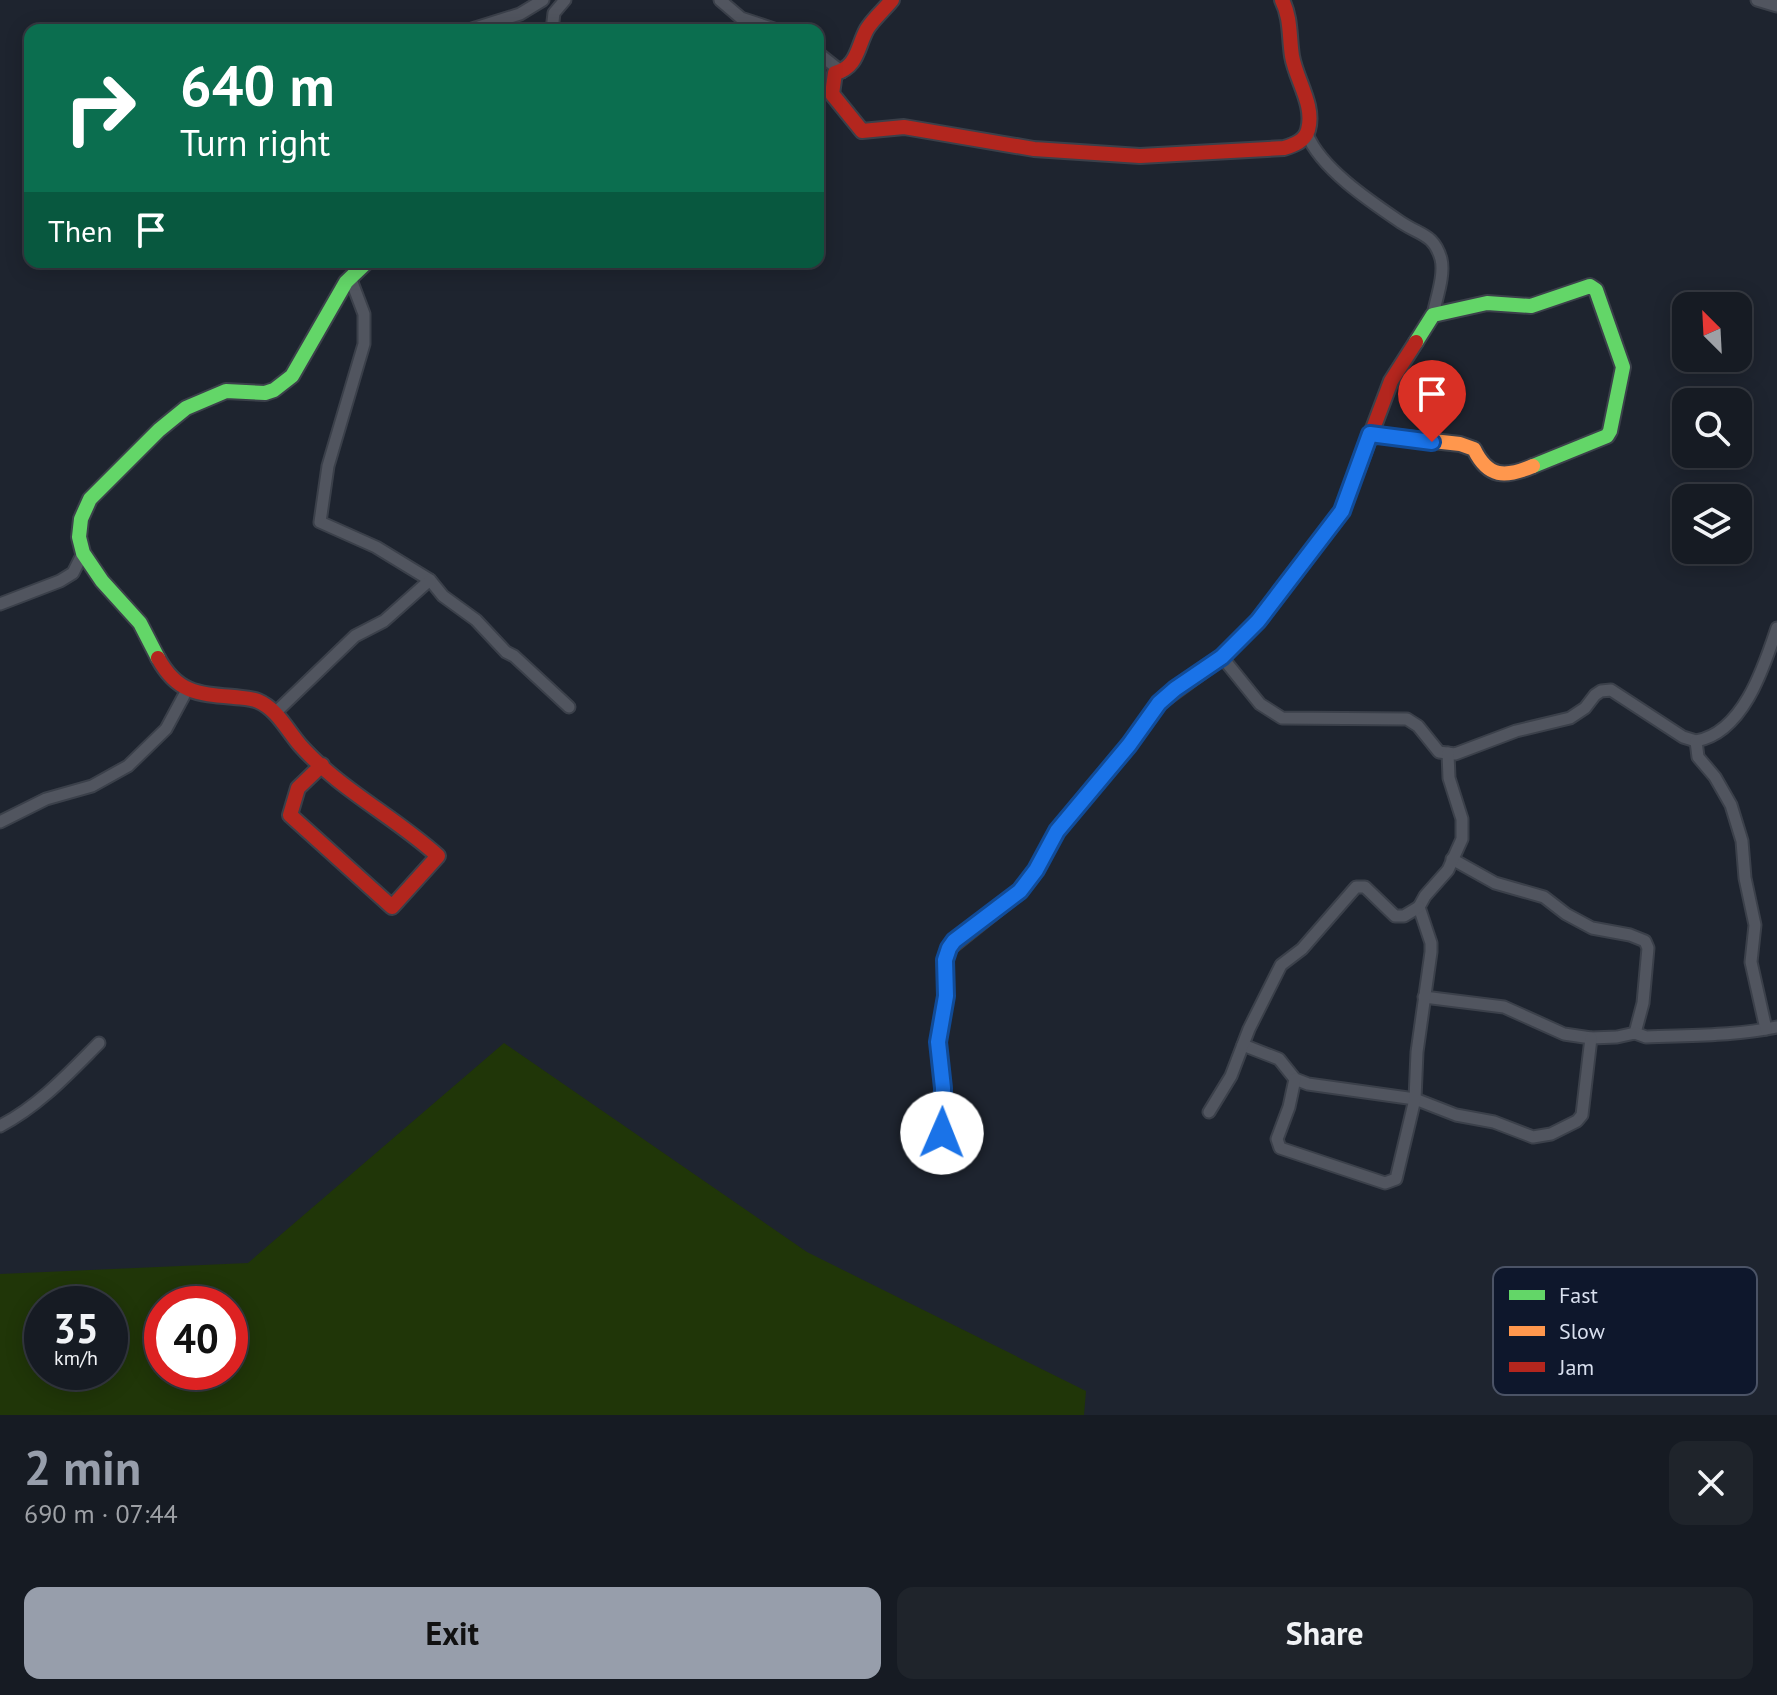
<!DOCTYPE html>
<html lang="en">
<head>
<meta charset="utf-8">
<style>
	:root { --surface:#161b23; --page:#1f242b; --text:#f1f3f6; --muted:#9ea1a6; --line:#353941; --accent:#979eab }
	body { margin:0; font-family:"PT Sans",sans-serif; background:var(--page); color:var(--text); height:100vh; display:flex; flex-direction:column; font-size:30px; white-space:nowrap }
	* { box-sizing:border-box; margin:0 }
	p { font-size:26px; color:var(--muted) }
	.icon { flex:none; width:44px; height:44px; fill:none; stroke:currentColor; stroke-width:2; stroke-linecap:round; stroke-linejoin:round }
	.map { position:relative; height:1415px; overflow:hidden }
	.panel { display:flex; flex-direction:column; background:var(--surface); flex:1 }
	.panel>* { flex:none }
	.hud { position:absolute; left:24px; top:24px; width:800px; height:244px; border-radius:16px; box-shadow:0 4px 20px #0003,0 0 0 2px var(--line); background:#0b6e4f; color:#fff; overflow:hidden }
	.needle { width:52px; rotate:336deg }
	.controls { position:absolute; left:1672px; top:292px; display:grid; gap:16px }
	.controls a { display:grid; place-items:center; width:80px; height:80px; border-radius:16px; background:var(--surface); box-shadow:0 4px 20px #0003,0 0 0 2px var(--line); font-size:40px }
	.speed { position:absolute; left:24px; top:1286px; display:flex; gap:16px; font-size:40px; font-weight:700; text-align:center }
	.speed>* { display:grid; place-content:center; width:104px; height:104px; border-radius:50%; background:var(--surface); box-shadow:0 4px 20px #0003,0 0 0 2px var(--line); line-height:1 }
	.speed small { font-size:20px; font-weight:400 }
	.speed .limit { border:12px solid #d22; background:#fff; color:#111 }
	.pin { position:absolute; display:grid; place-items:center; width:68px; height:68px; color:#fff; margin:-82px -34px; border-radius:50% 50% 50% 0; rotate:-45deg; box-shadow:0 0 8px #0007 }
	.pin .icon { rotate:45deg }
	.me { position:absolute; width:88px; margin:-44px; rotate:1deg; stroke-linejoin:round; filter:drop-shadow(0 0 6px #0008) }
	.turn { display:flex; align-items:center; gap:28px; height:168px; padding:0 24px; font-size:36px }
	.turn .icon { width:104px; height:104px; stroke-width:2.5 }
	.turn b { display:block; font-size:56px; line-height:68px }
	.then { display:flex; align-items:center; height:76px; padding:0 24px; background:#0003; gap:16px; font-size:30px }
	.round { display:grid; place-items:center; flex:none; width:84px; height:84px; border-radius:16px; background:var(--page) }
	.overview { display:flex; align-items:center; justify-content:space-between; height:136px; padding:0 24px }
	h1 { font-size:48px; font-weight:600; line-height:60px; color:var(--accent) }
	.cta { display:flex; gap:16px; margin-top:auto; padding:16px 24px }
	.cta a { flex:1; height:92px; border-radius:16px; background:var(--accent); color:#111; font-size:32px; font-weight:600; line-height:92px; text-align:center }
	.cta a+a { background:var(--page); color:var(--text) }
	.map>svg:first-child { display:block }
	.green { fill:#203608; fill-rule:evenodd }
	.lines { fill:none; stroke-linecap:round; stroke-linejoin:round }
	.street-casing { stroke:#3b404a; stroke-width:15 }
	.fast-casing { stroke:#3b404a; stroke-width:18 }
	.slow-casing { stroke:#3b404a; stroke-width:18 }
	.jam-casing { stroke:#3b404a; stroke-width:18 }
	.street { stroke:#51555f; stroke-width:11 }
	.fast { stroke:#63d668; stroke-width:14 }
	.slow { stroke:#ff974d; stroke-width:14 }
	.jam { stroke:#b3261e; stroke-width:14 }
	.route-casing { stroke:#114b97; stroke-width:20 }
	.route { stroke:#1a73e8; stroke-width:14 }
	.key { fill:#0e172c; stroke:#4b5366; stroke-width:2 }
	.key-label { font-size:22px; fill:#d8dfee }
</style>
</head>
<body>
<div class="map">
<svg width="1777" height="1415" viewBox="0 0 1777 1415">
	<rect width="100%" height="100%" fill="#1e242f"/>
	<path class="green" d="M504 1043 807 1252 1086 1391 1084 1415H0V1274L248 1263ZM42 1304H110V1372H42ZM162 1304H230V1372H162Z"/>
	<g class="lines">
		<g class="street-casing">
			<g id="street">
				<path d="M720 0 741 18 777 30"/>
				<path d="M1757 0 1777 6"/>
				<path d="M469 30 520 14 543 0"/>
				<path d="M552 30 554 13 565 0"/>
				<path d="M818 53 842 72"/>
				<path d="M1307 134C1321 169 1371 202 1402 223 1420 235 1434 234 1441 259 1445 275 1436 299 1433 315"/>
				<path d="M350 277 364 314V344L328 466 320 522 376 547 430 580 443 596 476 620 506 652 514 656 569 707"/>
				<path d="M0 604 60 581 73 573 82 555"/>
				<path d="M1222 657 1260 704 1282 718 1407 719 1418 726 1439 752 1455 754 1516 731 1570 718 1585 708 1595 695 1601 691 1611 690 1683 737 1696 741"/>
				<path d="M275 713 355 636 384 621 430 580"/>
				<path d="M0 822 46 799 92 786 128 766 166 729 187 690"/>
				<path d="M1452 859 1495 883 1544 897 1566 914 1592 928 1630 935 1645 941 1648 948 1643 1003 1635 1033"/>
				<path d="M1424 997 1504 1007 1564 1034 1591 1038 1617 1037 1635 1033 1646 1037C1690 1035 1734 1036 1777 1027"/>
				<path d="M1766 1029 1751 962 1755 925 1745 878 1742 841 1731 805 1715 777 1698 757 1696 741C1743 733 1764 667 1777 628"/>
				<path d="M1243 1045 1279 1059 1295 1079 1308 1084 1415 1099 1456 1115 1494 1122 1533 1137 1551 1134 1577 1121 1582 1115 1591 1038"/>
				<path d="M1295 1079 1289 1107 1277 1139 1280 1148 1385 1183 1396 1179 1415 1099 1417 1052 1431 952V943L1419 907 1425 896 1448 870 1462 839V819L1449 778 1448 753"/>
				<path d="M1209 1112 1231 1076 1249 1029 1281 965 1302 949 1356 887H1365L1395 916H1404L1419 907"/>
				<path d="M0 1126C39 1106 69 1073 99 1043"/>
			</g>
		</g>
		<g class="fast-casing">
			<g id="fast">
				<path d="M1416 342 1433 315 1487 303 1531 306 1590 286 1596 290 1623 367 1610 431 1607 436 1533 466"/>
				<path d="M158 658 140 623 102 581 83 553 79 537 81 519 90 499 159 430 186 408 226 391 265 393 274 390 292 376 346 282 367 262"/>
			</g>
		</g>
		<g class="slow-casing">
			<g id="slow">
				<path d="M1370 434 1460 444 1474 449C1488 478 1505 478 1533 466"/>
				<path d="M942 1133 943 1088 938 1042 946 996 945 960 949 948 1020 891 1036 870 1057 831 1128 746"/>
			</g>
		</g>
		<g class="jam-casing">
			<g id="jam">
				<path d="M892 0C884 10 874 18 867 29 857 47 858 67 835 73L832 94 862 131 904 127 1034 149 1140 156 1284 148C1294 145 1305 141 1308 130 1315 105 1296 80 1292 56 1289 36 1291 18 1282 0"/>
				<path d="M158 658C177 693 198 694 234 697 242 698 251 698 258 701 277 709 287 730 300 745 339 789 395 817 438 856L392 907 290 815 298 788 322 765"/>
				<path d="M1128 746 1159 703 1222 657 1258 621 1342 511 1391 381 1416 342"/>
			</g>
		</g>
		<use href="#street" class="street"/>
		<use href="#fast" class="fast"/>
		<use href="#slow" class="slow"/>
		<use href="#jam" class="jam"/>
	</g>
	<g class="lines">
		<g class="route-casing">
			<path id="route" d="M942 1133 943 1088 938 1042 946 996 945 960 949 948 954 941 1020 891 1036 870 1057 831 1129 745 1159 703 1175 689 1222 657 1258 621 1342 511 1370 434 1432 442"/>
		</g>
		<use href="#route" class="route"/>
	</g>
	<rect x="1493" y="1267" width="264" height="128" rx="12" class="key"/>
	<rect x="1509" y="1290" width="36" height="10" fill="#63d668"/>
	<rect x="1509" y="1326" width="36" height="10" fill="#ff974d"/>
	<rect x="1509" y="1362" width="36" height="10" fill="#b3261e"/>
	<g class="key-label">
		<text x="1559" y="1303">Fast</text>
		<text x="1559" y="1339">Slow</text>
		<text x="1559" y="1375">Jam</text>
	</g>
</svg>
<div class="controls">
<a><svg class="needle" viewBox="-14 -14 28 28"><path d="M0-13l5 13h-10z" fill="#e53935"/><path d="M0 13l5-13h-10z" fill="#9ea1a6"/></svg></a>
<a><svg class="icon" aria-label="search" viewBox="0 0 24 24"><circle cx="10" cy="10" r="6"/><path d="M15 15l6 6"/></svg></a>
<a><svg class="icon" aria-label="layers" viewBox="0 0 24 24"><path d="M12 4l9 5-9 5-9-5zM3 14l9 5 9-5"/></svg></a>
</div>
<div class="speed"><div>35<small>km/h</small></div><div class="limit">40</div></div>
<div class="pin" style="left:1432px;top:442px;background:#d93025"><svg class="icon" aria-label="arrive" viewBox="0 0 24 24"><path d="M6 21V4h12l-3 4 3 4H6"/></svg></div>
<svg class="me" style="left:942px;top:1133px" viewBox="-20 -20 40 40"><circle r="19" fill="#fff"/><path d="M0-13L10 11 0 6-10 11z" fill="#1a73e8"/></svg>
<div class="hud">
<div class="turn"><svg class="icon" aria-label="right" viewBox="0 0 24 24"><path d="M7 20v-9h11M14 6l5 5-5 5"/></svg><div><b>640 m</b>Turn right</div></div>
<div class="then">Then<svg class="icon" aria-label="arrive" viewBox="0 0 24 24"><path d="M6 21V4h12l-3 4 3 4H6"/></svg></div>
</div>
</div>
<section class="panel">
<div class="overview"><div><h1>2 min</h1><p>690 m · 07:44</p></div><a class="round"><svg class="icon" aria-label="close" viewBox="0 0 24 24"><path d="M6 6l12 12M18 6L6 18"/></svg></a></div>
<div class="cta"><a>Exit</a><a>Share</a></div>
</section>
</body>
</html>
